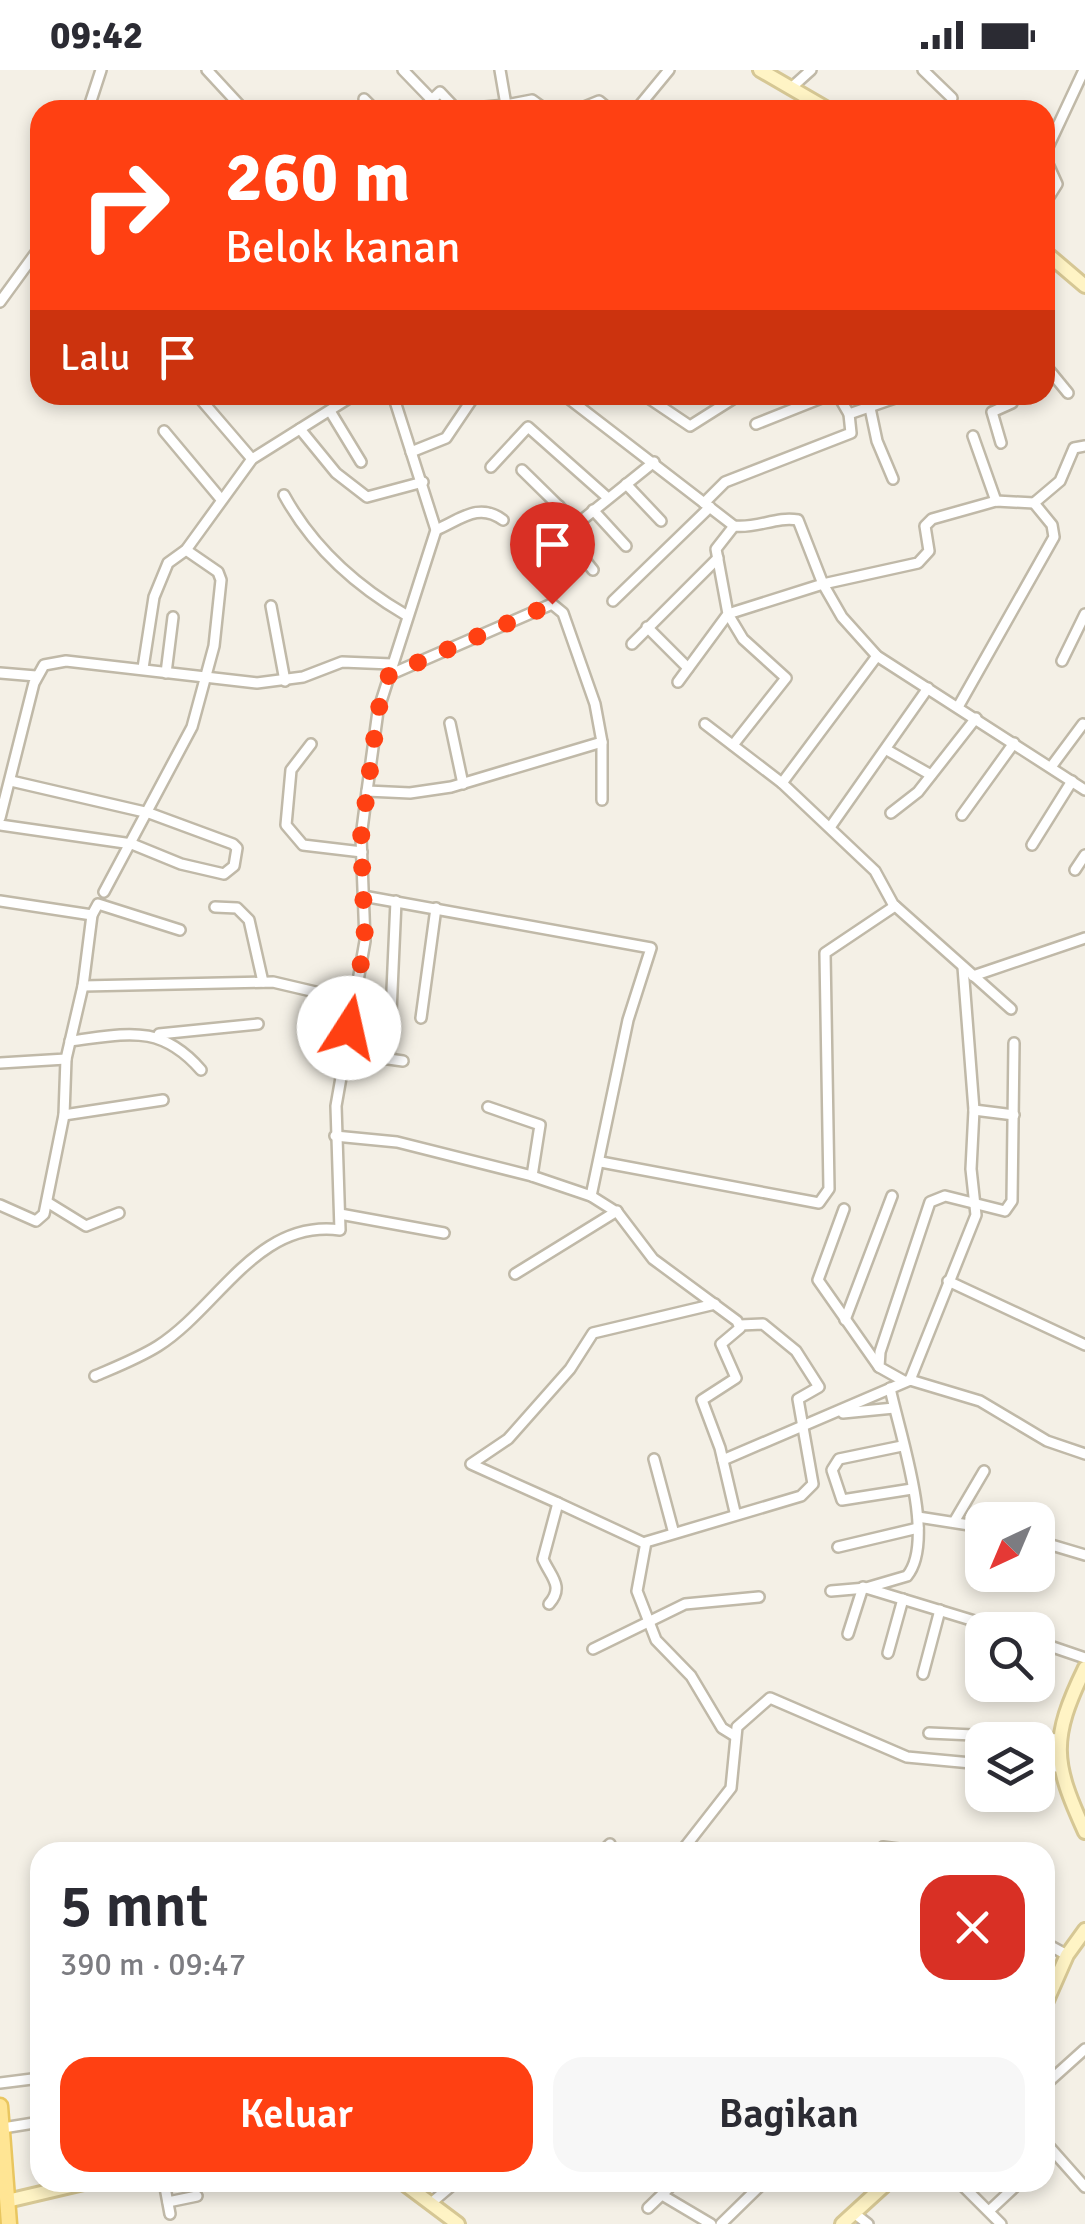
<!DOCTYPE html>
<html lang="id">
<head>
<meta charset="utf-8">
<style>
	:root { --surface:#fff; --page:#f7f7f7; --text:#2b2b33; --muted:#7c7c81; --accent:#ff4012 }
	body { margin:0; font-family:Signika,sans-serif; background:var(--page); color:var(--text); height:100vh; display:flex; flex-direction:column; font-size:38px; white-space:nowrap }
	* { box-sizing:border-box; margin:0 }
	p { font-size:32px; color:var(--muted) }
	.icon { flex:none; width:55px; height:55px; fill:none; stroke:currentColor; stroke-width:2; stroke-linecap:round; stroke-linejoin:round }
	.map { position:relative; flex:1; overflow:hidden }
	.details { position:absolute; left:30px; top:1772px; width:1025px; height:350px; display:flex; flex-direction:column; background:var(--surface); border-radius:30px; box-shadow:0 5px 15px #0003 }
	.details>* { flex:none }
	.top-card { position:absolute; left:30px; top:30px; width:1025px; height:305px; border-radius:30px; box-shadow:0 5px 15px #0003; background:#ff4012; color:#fff; overflow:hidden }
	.needle { width:65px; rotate:224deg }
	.tools { position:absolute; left:965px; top:1432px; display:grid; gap:20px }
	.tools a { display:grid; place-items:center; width:90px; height:90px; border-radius:20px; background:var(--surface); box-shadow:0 5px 15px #0003; font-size:50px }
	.pin { position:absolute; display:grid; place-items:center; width:85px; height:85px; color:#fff; margin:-102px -42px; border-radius:50% 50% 50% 0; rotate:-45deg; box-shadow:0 0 10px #0007 }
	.pin .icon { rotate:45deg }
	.me { position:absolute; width:110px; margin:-55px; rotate:10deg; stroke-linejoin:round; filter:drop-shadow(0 0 8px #0008) }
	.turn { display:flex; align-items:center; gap:35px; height:210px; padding:0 30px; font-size:45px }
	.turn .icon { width:130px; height:130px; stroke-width:2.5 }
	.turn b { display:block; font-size:70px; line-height:85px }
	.then { display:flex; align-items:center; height:95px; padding:0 30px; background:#0003; gap:20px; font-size:38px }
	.round { display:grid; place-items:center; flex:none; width:105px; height:105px; border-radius:30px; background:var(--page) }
	.overview { display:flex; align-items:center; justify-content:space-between; height:170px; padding:0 30px }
	h1 { font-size:60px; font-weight:600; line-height:75px }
	.primary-button { display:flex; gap:20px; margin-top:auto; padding:20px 30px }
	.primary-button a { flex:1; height:115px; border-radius:30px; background:var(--accent); color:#fff; font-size:40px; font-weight:600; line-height:115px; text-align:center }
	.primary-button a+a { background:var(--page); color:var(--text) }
	.status { display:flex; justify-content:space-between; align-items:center; height:70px; padding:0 50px; background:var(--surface); direction:ltr }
	.status svg { height:28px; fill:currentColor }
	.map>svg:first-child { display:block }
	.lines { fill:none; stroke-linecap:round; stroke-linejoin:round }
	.street-casing { stroke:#c0b9a8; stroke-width:14 }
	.secondary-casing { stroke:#d6c794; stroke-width:18 }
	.primary-casing { stroke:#e9c65f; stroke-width:19 }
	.street { stroke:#fff; stroke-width:9 }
	.secondary { stroke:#fff4c5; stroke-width:12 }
	.primary { stroke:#ffe594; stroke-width:14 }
	.route { stroke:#ff4012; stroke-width:18; stroke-dasharray:0 32.4 }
</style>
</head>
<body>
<div class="status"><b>09:42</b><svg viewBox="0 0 49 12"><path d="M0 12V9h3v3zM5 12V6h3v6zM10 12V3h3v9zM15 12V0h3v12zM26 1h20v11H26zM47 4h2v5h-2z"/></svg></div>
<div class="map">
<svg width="1085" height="2154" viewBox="0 0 1085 2154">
	<rect width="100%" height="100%" fill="#f4f0e6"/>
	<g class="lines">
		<g class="street-casing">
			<g id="street">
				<path d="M207 0 244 40"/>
				<path d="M403 0 432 30"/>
				<path d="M500 0 506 35 532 30 546 40"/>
				<path d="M923 0 952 28"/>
				<path d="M791 18 811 0"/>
				<path d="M364 29 375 40"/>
				<path d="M474 38 506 35"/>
				<path d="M88 40 101 0"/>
				<path d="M421 40 440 22 457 40"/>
				<path d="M577 40 599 31 610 40"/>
				<path d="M636 40 669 0"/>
				<path d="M1045 133 1057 114 1047 92 1048 77 1084 0"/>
				<path d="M0 232 40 177"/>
				<path d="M1045 295 1068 323"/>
				<path d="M197 325 252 389"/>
				<path d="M564 325 734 456C757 459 776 446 798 450L823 514 842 547 877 586 1085 720"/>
				<path d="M644 325 690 356 739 325"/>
				<path d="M870 338 877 371 893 409"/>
				<path d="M330 341 361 392"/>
				<path d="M849 344 904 325"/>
				<path d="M756 354 829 325"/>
				<path d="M300 359 336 403 367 427 423 412"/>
				<path d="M164 361 220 428"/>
				<path d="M973 366 996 431"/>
				<path d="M1001 373 992 342 1012 333 1015 325"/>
				<path d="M411 382 446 368 475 325"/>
				<path d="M491 397 528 357 608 428"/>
				<path d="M522 400 577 454"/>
				<path d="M626 414 661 451"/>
				<path d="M284 425C312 476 356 516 406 545"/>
				<path d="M704 433 725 412 851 363 849 344 838 325"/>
				<path d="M593 440 626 476"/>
				<path d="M436 460C461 449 479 432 503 450"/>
				<path d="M524 470 559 436"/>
				<path d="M593 500 568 469 577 454 654 392"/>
				<path d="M613 531 710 437"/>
				<path d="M271 536 285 611"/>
				<path d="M647 557 688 598"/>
				<path d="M632 574 718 488"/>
				<path d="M877 586 782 713 875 801 893 834 1011 939"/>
				<path d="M1062 591 1085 544"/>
				<path d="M143 598 154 527 168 493 186 480 252 389 354 325"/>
				<path d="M0 603 36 606"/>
				<path d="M166 603 173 547"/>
				<path d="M678 612 728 544 716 479 734 456"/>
				<path d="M958 637 1054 467 1052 455 1034 433"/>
				<path d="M450 653 463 714"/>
				<path d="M705 654 782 713"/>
				<path d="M602 672V730"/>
				<path d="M311 674 291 700 286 755 303 775 362 782"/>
				<path d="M733 675 786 608 743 569 728 544 823 514 918 493 929 481 925 456 932 449 996 431 1034 433 1060 411 1074 378 1085 376"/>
				<path d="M887 680 931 705"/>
				<path d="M1051 697 1083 654"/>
				<path d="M367 721 410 723 451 717 602 672 595 634 563 543 552 534 389 605"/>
				<path d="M891 743 918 722 976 648"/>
				<path d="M962 745 1014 673"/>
				<path d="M0 748 34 613 44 595 66 591 257 613 303 607 342 592 392 594"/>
				<path d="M0 755 132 774 181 794 224 804 234 796 237 778 233 774 149 743 11 711"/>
				<path d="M831 756 928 618"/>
				<path d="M1032 775 1072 711"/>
				<path d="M1075 800 1085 785"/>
				<path d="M104 822 192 657 214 576 221 510 218 502 186 480"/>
				<path d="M363 826 651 878 628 950 591 1126"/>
				<path d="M0 831 92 845"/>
				<path d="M215 837 237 838 249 850 263 912"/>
				<path d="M973 906 1085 868"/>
				<path d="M83 916 273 912 354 931"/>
				<path d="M421 948 436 838"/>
				<path d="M159 964 258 954"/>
				<path d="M70 971C127 964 160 953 201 1000"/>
				<path d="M345 983 403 991"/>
				<path d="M389 988 396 831"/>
				<path d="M0 993 66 989 83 916 92 845 98 834 180 860"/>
				<path d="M488 1037 540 1055 532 1106"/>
				<path d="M974 1040 1014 1045"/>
				<path d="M64 1045 163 1030"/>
				<path d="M335 1066 397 1072 532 1106 591 1126 618 1143 653 1189 737 1251 740 1258 721 1274 736 1308 702 1330 720 1378 735 1442"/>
				<path d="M601 1092 819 1133 829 1119 825 883 895 836"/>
				<path d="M47 1132 86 1156 119 1143"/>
				<path d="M0 1135 36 1151 44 1144 64 1045 66 989"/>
				<path d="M844 1139 818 1210 879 1297"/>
				<path d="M340 1144 444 1163"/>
				<path d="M515 1204 617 1141"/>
				<path d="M948 1211 1085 1275"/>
				<path d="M845 1250 892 1126"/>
				<path d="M95 1306C116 1297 139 1288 158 1276 219 1237 257 1149 340 1160L336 1036 365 871 361 767 367 721 378 641 436 460 393 325"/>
				<path d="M910 1310 976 1145 971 1099 974 1040 963 897"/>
				<path d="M904 1311 879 1297 880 1282 930 1132 945 1126 1005 1141 1012 1131 1014 973"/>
				<path d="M843 1343 894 1338"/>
				<path d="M902 1376 839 1389 832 1400 842 1430 912 1419"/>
				<path d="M654 1389 673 1460"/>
				<path d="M723 1390 910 1310 980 1331 1047 1371 1085 1384"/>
				<path d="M558 1433 471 1394 508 1369 570 1299 593 1263 715 1234"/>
				<path d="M918 1447 982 1457"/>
				<path d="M954 1452 984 1401"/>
				<path d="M1038 1471 1085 1485"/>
				<path d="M838 1477 918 1458"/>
				<path d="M866 1518 907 1506C937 1470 899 1362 890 1318"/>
				<path d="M831 1521 866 1518 1004 1560"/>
				<path d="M549 1534C565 1516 550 1506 543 1489L558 1433 644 1473"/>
				<path d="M848 1564 863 1517"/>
				<path d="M1038 1572 1085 1588"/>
				<path d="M593 1579 685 1534 759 1527"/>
				<path d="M888 1583 903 1529"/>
				<path d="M923 1604 940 1540"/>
				<path d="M1008 1617V1615"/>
				<path d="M929 1663 1060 1669"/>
				<path d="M735 1666 722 1658 691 1606 656 1570 637 1521 646 1472 801 1426 813 1414 798 1329 819 1317 796 1281 763 1254 740 1255"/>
				<path d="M1038 1696 1058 1697"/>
				<path d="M883 1777 922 1782"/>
				<path d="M602 1782 610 1774"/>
				<path d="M681 1782 731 1718 737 1657 770 1628 907 1687 982 1694"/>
				<path d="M1045 1873 1067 1885"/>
				<path d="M0 2013 40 2008"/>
				<path d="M1045 2015 1085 1979"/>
				<path d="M3 2058 40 2052"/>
				<path d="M1045 2072 1085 2117"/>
				<path d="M164 2112 170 2144"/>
				<path d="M959 2112 1001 2154"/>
				<path d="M662 2125 711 2154"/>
				<path d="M168 2132 197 2126"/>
				<path d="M431 2133 456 2112"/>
				<path d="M648 2138 675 2112"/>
				<path d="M989 2141 1020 2112"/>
				<path d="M854 2143 868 2154"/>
				<path d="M721 2154 764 2112"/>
			</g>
		</g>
		<g class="secondary-casing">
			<g id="secondary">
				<path d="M760 0 829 40"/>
				<path d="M1045 182 1085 216"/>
				<path d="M1085 1598C1050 1670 1053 1692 1085 1762"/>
				<path d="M1045 1935 1067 1885 1085 1860"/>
				<path d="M402 2112 458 2154"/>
				<path d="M7 2131 88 2112"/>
				<path d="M842 2154 888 2112"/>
			</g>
		</g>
		<g class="primary-casing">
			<path id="primary" d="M0 2036 9 2154"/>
		</g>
		<use href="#street" class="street"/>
		<use href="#secondary" class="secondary"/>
		<use href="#primary" class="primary"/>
	</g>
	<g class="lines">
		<path class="route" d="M349 958 365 871 361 767 378 641 389 605 552 534"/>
	</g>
</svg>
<div class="tools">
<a><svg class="needle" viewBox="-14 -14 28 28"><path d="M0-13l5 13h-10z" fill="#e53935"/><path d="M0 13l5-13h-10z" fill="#7c7c81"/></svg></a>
<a><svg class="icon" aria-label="search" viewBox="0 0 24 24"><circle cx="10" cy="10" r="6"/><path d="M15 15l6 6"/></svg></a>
<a><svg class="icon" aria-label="layers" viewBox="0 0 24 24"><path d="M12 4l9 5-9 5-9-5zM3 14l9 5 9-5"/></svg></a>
</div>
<div class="pin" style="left:552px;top:534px;background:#d93025"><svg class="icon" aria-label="arrive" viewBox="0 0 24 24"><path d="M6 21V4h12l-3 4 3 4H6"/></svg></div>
<svg class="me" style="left:349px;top:958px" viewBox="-20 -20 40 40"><circle r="19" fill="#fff"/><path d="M0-13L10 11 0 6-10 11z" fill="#ff4012"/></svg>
<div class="top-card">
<div class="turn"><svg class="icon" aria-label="right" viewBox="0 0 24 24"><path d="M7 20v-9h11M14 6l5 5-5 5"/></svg><div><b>260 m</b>Belok kanan</div></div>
<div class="then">Lalu<svg class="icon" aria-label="arrive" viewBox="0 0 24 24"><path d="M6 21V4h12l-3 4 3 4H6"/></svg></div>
</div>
<section class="details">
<div class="overview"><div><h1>5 mnt</h1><p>390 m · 09:47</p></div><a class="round" style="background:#d93025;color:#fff"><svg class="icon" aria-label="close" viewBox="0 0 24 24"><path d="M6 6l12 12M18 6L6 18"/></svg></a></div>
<div class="primary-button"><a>Keluar</a><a>Bagikan</a></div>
</section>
</div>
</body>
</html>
